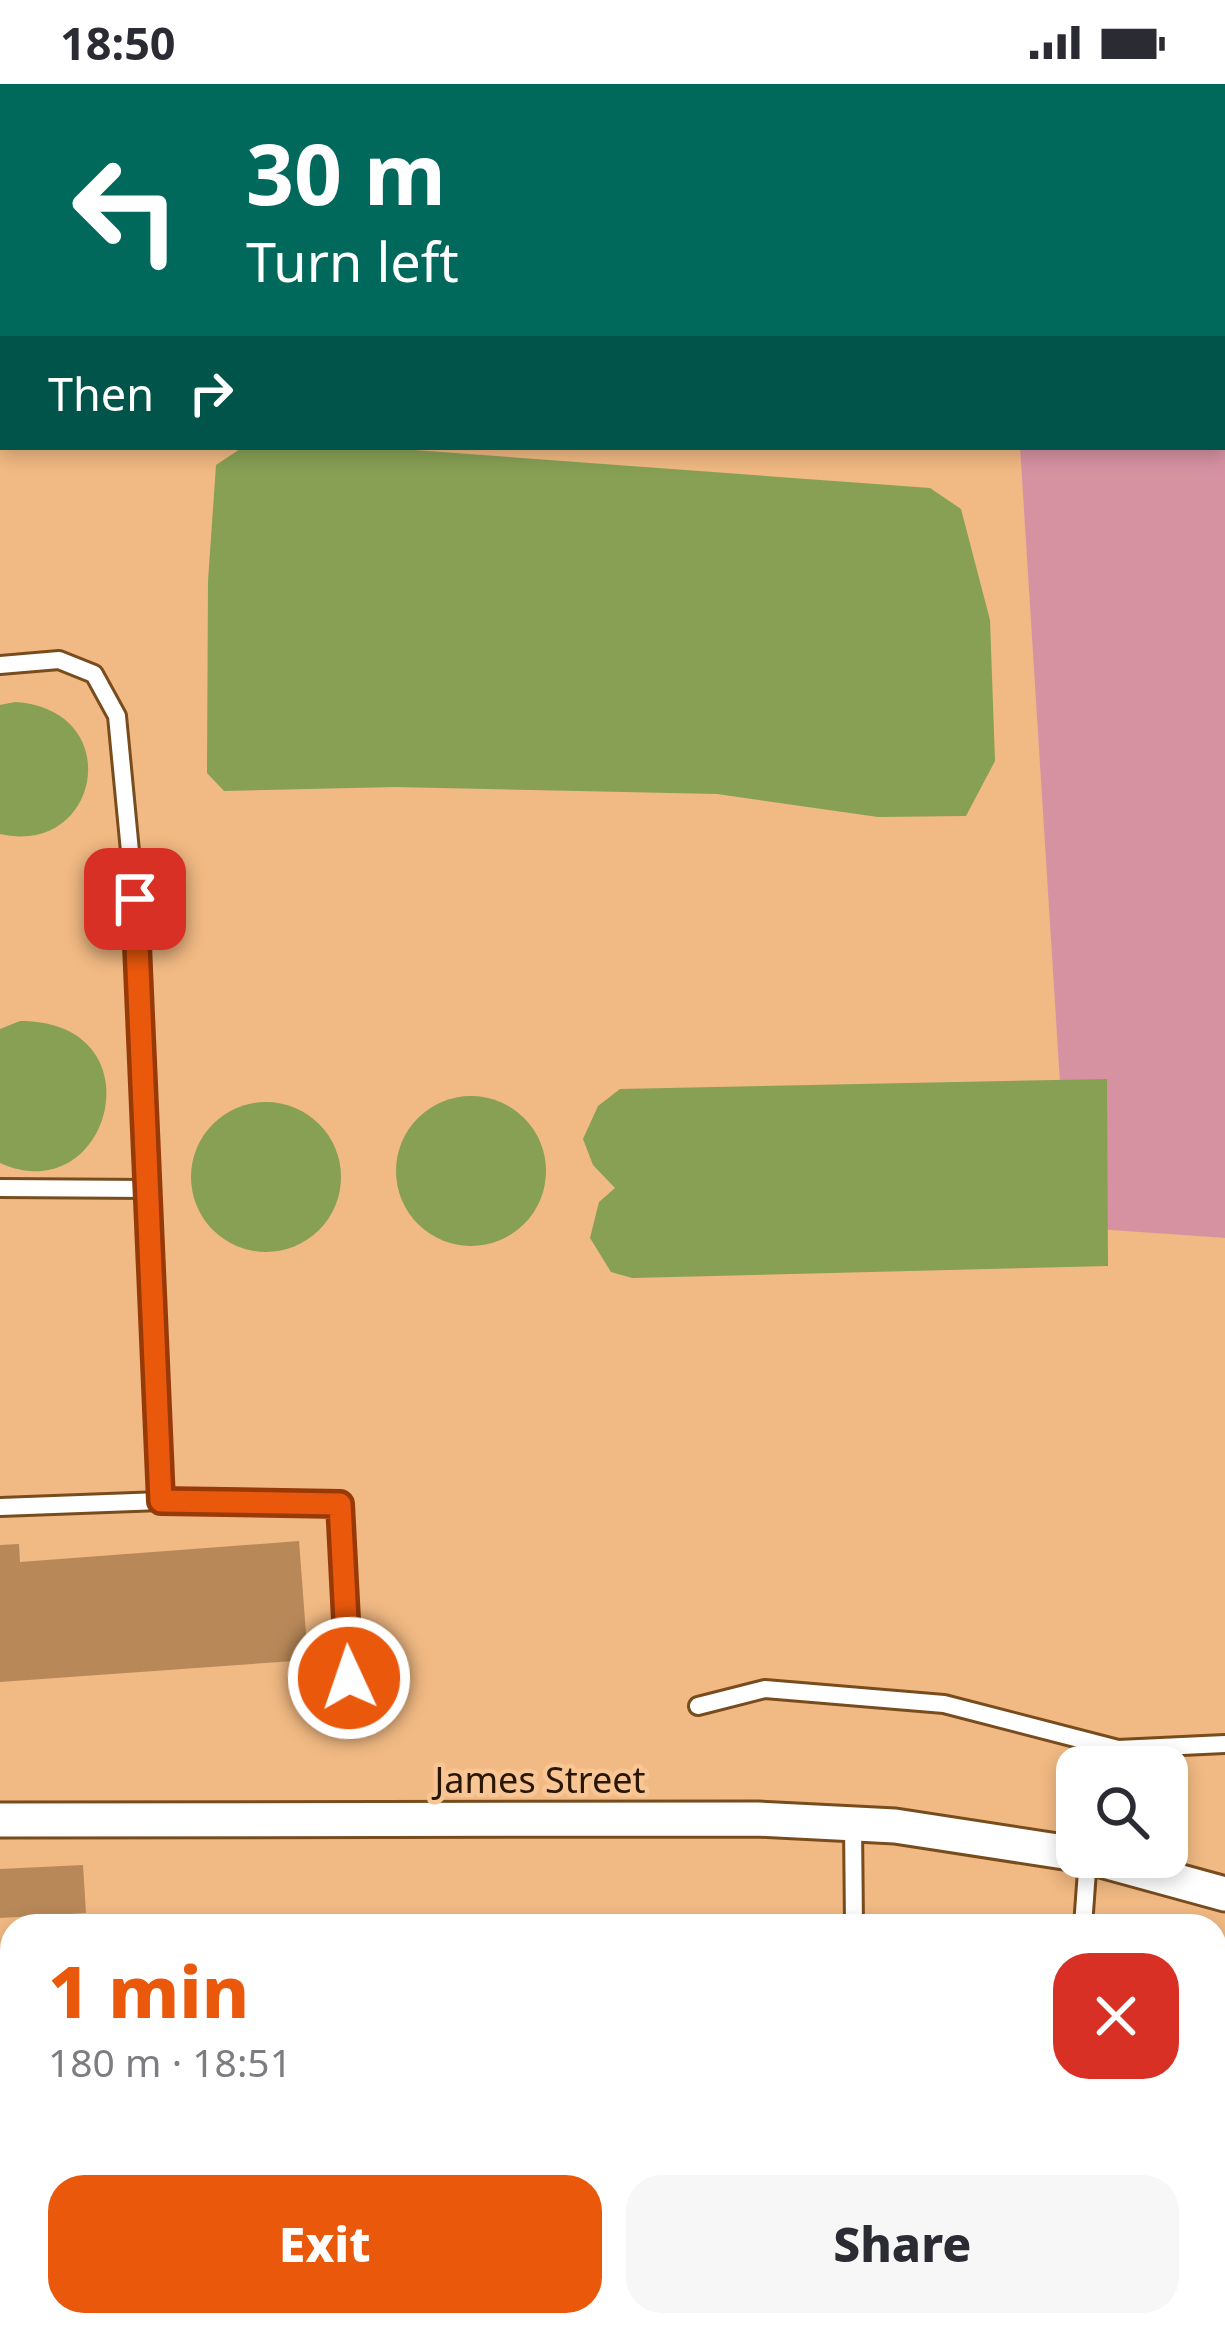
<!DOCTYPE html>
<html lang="en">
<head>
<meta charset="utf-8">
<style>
	:root { --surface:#fff; --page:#f7f7f7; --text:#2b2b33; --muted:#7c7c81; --accent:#ea580c }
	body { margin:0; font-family:"Noto Sans",sans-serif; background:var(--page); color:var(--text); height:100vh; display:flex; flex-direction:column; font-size:45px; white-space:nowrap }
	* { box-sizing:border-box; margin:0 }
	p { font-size:39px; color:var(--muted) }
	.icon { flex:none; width:66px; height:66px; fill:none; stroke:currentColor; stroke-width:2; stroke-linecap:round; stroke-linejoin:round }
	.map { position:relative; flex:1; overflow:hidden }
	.side { position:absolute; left:0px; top:1830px; width:1227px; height:423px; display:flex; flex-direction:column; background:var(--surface); border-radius:36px 36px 0 0; box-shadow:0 6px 18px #0003 }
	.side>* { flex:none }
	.top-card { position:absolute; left:0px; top:0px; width:1227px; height:366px; box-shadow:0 6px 18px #0003; background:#00695c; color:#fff; overflow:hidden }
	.tools { position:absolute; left:1056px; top:1662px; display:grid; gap:24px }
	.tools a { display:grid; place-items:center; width:132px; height:132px; border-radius:24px; background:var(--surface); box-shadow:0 6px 18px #0003; font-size:60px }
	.pin { position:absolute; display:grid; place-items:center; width:102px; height:102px; color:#fff; margin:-51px; border-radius:24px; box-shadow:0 6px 18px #0006 }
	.me { position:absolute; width:132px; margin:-66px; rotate:357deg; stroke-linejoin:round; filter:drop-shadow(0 0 9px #0008) }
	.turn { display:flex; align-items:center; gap:42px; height:252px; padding:0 48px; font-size:54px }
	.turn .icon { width:156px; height:156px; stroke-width:2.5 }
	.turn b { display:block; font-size:84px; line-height:102px }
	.then { display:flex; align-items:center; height:114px; padding:0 48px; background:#0003; gap:24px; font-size:45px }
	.round { display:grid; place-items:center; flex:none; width:126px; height:126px; border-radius:36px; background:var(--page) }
	.headline { display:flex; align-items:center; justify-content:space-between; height:204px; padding:0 48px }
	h1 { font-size:72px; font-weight:800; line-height:90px; color:var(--accent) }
	.action { display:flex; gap:24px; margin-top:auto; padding:24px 48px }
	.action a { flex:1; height:138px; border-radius:36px; background:var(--accent); color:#fff; font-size:48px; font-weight:800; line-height:138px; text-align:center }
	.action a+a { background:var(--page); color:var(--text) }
	.status { display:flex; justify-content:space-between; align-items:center; height:84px; padding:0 60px; background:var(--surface); direction:ltr }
	.status svg { height:33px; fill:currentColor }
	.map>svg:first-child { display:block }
	.built { fill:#f1b983; fill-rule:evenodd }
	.green { fill:#d792a2 }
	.water { fill:#87a054 }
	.building { fill:#b88859 }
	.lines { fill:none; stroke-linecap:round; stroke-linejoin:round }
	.service-casing { stroke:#784c1d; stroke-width:22 }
	.minor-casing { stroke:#784c1d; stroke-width:39 }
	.path { stroke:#b78e67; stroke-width:6; stroke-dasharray:12 6; stroke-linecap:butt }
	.service { stroke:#fff; stroke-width:16 }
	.minor { stroke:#fff; stroke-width:33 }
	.route-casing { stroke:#983908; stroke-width:30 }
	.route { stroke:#ea580c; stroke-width:21 }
	.labels { text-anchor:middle; stroke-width:9; stroke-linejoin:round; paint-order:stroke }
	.street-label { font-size:36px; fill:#291604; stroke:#f8c595 }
</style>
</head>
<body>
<div class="status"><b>18:50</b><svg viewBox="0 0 49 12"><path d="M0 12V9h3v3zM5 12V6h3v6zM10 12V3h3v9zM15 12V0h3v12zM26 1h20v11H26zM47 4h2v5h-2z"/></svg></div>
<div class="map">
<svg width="1225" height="2251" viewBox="0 0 1225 2251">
	<rect width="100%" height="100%" fill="#f8c595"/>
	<path class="built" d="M0 215 3 363H1020L1069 1142 1225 1154V2251H0ZM1077 1683H1167V1773H1077ZM12 1842H1215V2241H12Z"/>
	<path class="green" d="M0 0H1225V1154L1069 1143 1020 363H1224V3H3V215Z"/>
	<g class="water">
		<path d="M243 363H373L930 404 961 425 990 536 995 677 966 732 878 733 717 710 395 703 224 707 207 689 208 497 216 381Z"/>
		<path d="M15 618C127 625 101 773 0 750V621Z"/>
		<path d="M20 937C162 937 110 1129 0 1079V945Z"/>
		<path d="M1107 995 1108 1182 632 1194 611 1188 590 1154 599 1118 615 1104 593 1081 583 1055 598 1022 620 1005Z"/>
		<circle cx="471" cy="1087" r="75"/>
		<circle cx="266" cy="1093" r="75"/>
	</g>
	<g class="building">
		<path d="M299 1457 308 1576 0 1598V1461L19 1460 20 1478Z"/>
		<path d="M83 1781 86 1829 0 1834V1785Z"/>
		<path d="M12 1904V2037L0 2038V1905Z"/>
		<path d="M1225 1959V2251H1156V2241H1215V1960Z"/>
		<path d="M147 2241H199L200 2251H147Z"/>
		<rect x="298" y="2241" width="51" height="10"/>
		<path d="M442 2241H511L512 2251H443Z"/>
		<rect x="910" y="2241" width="94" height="10"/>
	</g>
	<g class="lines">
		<g class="service-casing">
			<g id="service">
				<path d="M0 581 59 576 94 590 117 632 139 861 161 1417 0 1423"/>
				<path d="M0 1104 149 1105"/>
				<path d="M161 1417 340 1419 351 1638"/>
				<path d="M698 1622 765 1605 944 1620 1118 1665 1225 1660"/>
				<path d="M853 1740 854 1842"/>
				<path d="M1083 1842 1088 1773"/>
				<path d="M1029 2241V2251"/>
				<path d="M1124 2241V2251"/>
			</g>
		</g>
		<g class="minor-casing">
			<g id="minor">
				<path d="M0 1736 757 1735 895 1742 1077 1770"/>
				<path d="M1090 1773 1225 1810"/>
			</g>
		</g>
		<g class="path">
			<path d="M690 0 692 3"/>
			<path d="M771 0 774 3"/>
			<path d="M988 0 994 3"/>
			<path d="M873 3 890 0"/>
			<path d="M1224 64H1225"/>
			<path d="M1224 214 1225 215"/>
		</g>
		<use href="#service" class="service"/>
		<use href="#minor" class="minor"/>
	</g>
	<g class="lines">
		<g class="route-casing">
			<path id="route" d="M135 815 161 1417 340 1420 349 1594"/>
		</g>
		<use href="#route" class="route"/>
	</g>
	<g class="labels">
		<g class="street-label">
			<text x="540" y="1709">James Street</text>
		</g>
	</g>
</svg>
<div class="tools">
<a><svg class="icon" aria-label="search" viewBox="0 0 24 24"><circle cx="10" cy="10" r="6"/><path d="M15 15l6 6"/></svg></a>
</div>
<div class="pin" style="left:135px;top:815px;background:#d93025"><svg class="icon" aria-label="arrive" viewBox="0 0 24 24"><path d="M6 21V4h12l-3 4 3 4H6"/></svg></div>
<svg class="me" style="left:349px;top:1594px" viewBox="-20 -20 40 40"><circle r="17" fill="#ea580c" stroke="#fff" stroke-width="3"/><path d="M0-11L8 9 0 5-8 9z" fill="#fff"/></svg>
<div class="top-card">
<div class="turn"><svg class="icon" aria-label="left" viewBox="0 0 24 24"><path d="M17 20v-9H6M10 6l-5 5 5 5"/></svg><div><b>30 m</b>Turn left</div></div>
<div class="then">Then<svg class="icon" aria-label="right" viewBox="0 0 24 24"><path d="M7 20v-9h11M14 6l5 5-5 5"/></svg></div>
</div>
<section class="side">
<div class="headline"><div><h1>1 min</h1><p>180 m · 18:51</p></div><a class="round" style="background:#d93025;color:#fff"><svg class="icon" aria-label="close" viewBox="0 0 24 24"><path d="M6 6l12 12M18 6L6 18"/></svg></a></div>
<div class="action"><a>Exit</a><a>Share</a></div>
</section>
</div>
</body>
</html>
